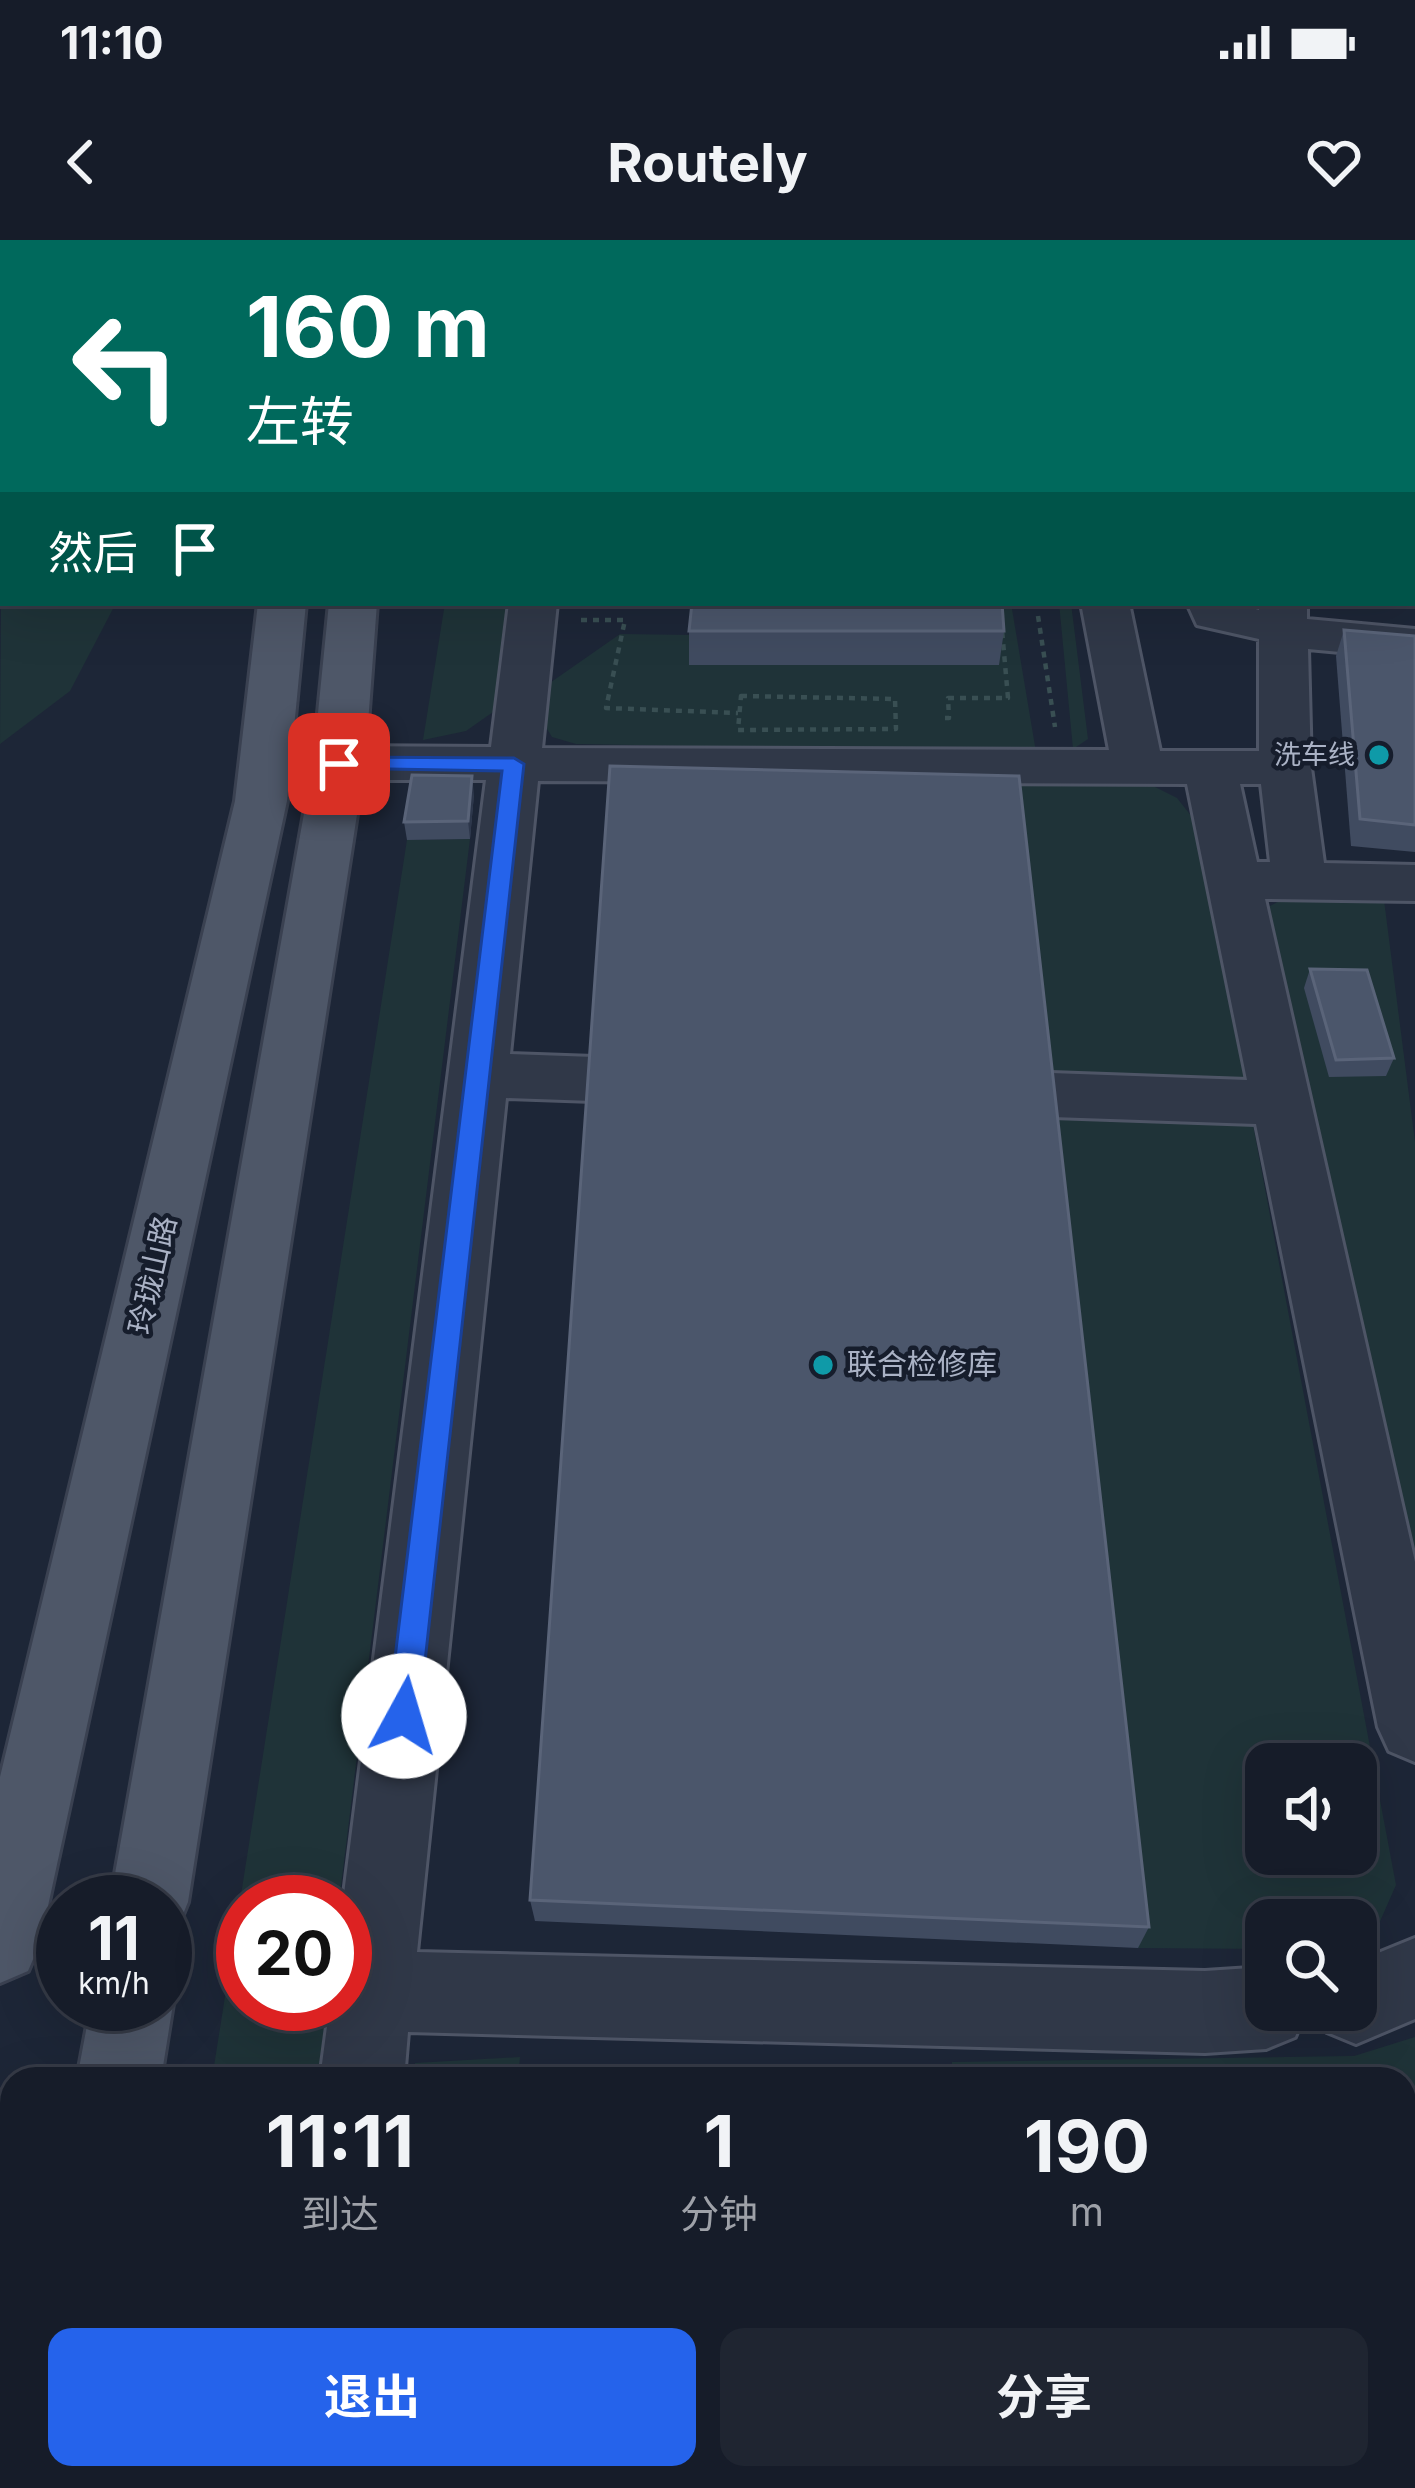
<!DOCTYPE html>
<html lang="zh">
<head>
<meta charset="utf-8">
<style>
	:root { --surface:#161c29; --page:#1f2531; --text:#f1f3f6; --muted:#9ea1a8; --line:#353a46; --accent:#2563eb }
	body { margin:0; font-family:Inter,"Noto Sans SC",sans-serif; background:var(--page); color:var(--text); height:100vh; display:flex; flex-direction:column; font-size:45px; white-space:nowrap }
	* { box-sizing:border-box; margin:0 }
	p { font-size:39px; color:var(--muted) }
	.icon { flex:none; width:66px; height:66px; fill:none; stroke:currentColor; stroke-width:2; stroke-linecap:round; stroke-linejoin:round }
	.map { position:relative; flex:1; overflow:hidden }
	.drawer { position:absolute; left:0px; top:1827px; width:1416px; height:423px; display:flex; flex-direction:column; background:var(--surface); border-radius:36px 36px 0 0; box-shadow:0 12px 48px #0002,0 0 0 3px var(--line) }
	.drawer>* { flex:none }
	.hud { position:absolute; left:0px; top:0px; width:1416px; height:366px; box-shadow:0 12px 48px #0002,0 0 0 3px var(--line); background:#00695c; color:#fff; overflow:hidden }
	.tools { position:absolute; left:1245px; top:1503px; display:grid; gap:24px }
	.tools a { display:grid; place-items:center; width:132px; height:132px; border-radius:24px; background:var(--surface); box-shadow:0 12px 48px #0002,0 0 0 3px var(--line); font-size:60px }
	.speed { position:absolute; left:36px; top:1635px; display:flex; gap:24px; font-size:60px; font-weight:700; text-align:center }
	.speed>* { display:grid; place-content:center; width:156px; height:156px; border-radius:50%; background:var(--surface); box-shadow:0 12px 48px #0002,0 0 0 3px var(--line); line-height:1 }
	.speed small { font-size:30px; font-weight:400 }
	.speed .limit { border:18px solid #d22; background:#fff; color:#111 }
	.pin { position:absolute; display:grid; place-items:center; width:102px; height:102px; color:#fff; margin:-51px; border-radius:24px; box-shadow:0 6px 18px #0006 }
	.me { position:absolute; width:132px; margin:-66px; rotate:6deg; stroke-linejoin:round; filter:drop-shadow(0 0 9px #0008) }
	.turn { display:flex; align-items:center; gap:42px; height:252px; padding:0 48px; font-size:54px }
	.turn .icon { width:156px; height:156px; stroke-width:2.5 }
	.turn b { display:block; font-size:84px; line-height:102px }
	.then { display:flex; align-items:center; height:114px; padding:0 48px; background:#0003; gap:24px; font-size:45px }
	.eta { display:flex; justify-content:space-evenly; align-items:center; height:204px; text-align:center }
	.eta b { font-size:72px; font-weight:700; line-height:84px }
	.primary-button { display:flex; gap:24px; margin-top:auto; padding:24px 48px }
	.primary-button a { flex:1; height:138px; border-radius:24px; background:var(--accent); color:#fff; font-size:48px; font-weight:700; line-height:138px; text-align:center }
	.primary-button a+a { background:var(--page); color:var(--text) }
	.status { display:flex; justify-content:space-between; align-items:center; height:84px; padding:0 60px; background:var(--surface); direction:ltr }
	.status svg { height:33px; fill:currentColor }
	header { display:flex; justify-content:space-between; align-items:center; height:156px; padding:0 48px; background:var(--surface); font-size:54px; font-weight:700 }
	.map>svg:first-child { display:block }
	.green { fill:#1f3338; fill-rule:evenodd }
	.lines { fill:none; stroke-linecap:round; stroke-linejoin:round }
	.minor-casing { stroke:#4e5566; stroke-width:6 }
	.major-casing { stroke:#3a4151; stroke-width:6 }
	.path { stroke:#394f53; stroke-width:4.5; stroke-dasharray:6 6; stroke-linecap:butt }
	.minor { fill:#303848; fill-rule:evenodd }
	.major { fill:#4e5768; fill-rule:evenodd }
	.wall { fill:#404b60 }
	.shaded-wall { fill:#2d374b }
	.building { fill:#4b566b; stroke:#5a6479; stroke-width:3 }
	.route { fill:#2563eb; stroke:#184099; stroke-width:3 }
	.culture-dot { fill:#0f9aa8; stroke:#161d2c; stroke-width:4.5 }
	.labels { text-anchor:middle; stroke-width:9; stroke-linejoin:round; paint-order:stroke }
	.far-poi-label { font-size:27px; fill:#aab2c5; stroke:#161d2c; text-anchor:end }
	.street-label { font-size:30px; fill:#aab2c5; stroke:#161d2c }
	.poi-label { font-size:30px; fill:#aab2c5; stroke:#161d2c; text-anchor:start }
</style>
</head>
<body>
<div class="status"><b>11:10</b><svg viewBox="0 0 49 12"><path d="M0 12V9h3v3zM5 12V6h3v6zM10 12V3h3v9zM15 12V0h3v12zM26 1h20v11H26zM47 4h2v5h-2z"/></svg></div>
<header><svg class="icon" aria-label="back" viewBox="0 0 24 24"><path d="M15 5l-7 7 7 7"/></svg>Routely<svg class="icon" aria-label="heart" viewBox="0 0 24 24"><path d="M12 20l-8-8c-3-5 5-10 8-4 3-6 11-1 8 4z"/></svg></header>
<div class="map">
<svg width="1415" height="2248" viewBox="0 0 1415 2248">
	<rect width="100%" height="100%" fill="#1d2637"/>
	<g class="green">
		<path d="M3 102V363H116L70 451 0 504Z"/>
		<path d="M445 363H509L493 472 466 491 423 500Z"/>
		<path d="M995 363H1011L1036 512 576 504 552 497 542 481 544 447 620 394 693 395 690 425H998Z"/>
		<path d="M1059 363H1071L1088 499 1073 509Z"/>
		<path d="M1020 545 1153 546 1177 558 1196 582 1396 1645 1378 1686 1356 1698V1680H1266V1709L1138 1708ZM1266 1524H1356V1614H1266Z"/>
		<path d="M470 599 339 1662H243V1764H327L318 1839H212L407 600Z"/>
		<path d="M1291 655 1384 660 1415 902V1354L1262 686 1268 667Z"/>
		<path d="M1415 1797V2001L1404 2028V1839H951L952 1822 1354 1816Z"/>
		<path d="M520 1817 518 1839H414L415 1823Z"/>
		<path d="M905 2238H1300L1292 2248H903Z"/>
	</g>
	<g class="lines">
		<g class="minor-casing">
			<g id="minor">
				<rect x="558" y="0" width="40" height="3"/>
				<path d="M1013 0H1053L1054 3H1014Z"/>
				<rect x="1260" y="0" width="40" height="3"/>
				<path d="M509 363H557L542 508 1109 510 1081 363H1129L1160 511H1259V399L1197 385 1187 363H1235L1259 370V363H1307V379L1415 389V419L1308 409 1311 528 1324 623 1415 625V661L1265 659 1415 1322V1522L1389 1511 1378 1487 1256 884 967 874 946 868 937 852 946 836 967 830 1247 840 1187 544 538 541 510 814 678 820 699 827 708 842 699 857 678 864 506 858 417 1712 1205 1731 1266 1727V1770H1306L1295 1797 1266 1809 1205 1813 408 1792 404 1839H320L330 1764H345L343 1662 486 540H339L321 535 313 523 321 511 339 506 491 507ZM1240 544H1261L1270 622H1257Z"/>
				<path d="M1415 1698V1779L1356 1804 1327 1792 1318 1770H1356V1722Z"/>
				<path d="M270 2238H362L361 2248H269Z"/>
			</g>
		</g>
		<g class="major-casing">
			<g id="major">
				<rect x="279" y="0" width="40" height="3"/>
				<rect x="336" y="0" width="40" height="3"/>
				<path d="M258 363H306L287 561 40 1703 28 1731 0 1743V1537L235 561Z"/>
				<path d="M329 363H377L365 523 188 1662 177 1689 165 1694V1662H110L313 523Z"/>
				<path d="M165 1746 173 1764 161 1839H77L91 1764H165Z"/>
				<path d="M12 2225V2238H99L97 2248H5Z"/>
			</g>
		</g>
		<g class="path">
			<path d="M1038 376 1055 487"/>
			<path d="M581 380H625L606 468 738 473"/>
			<path d="M741 456 895 459 896 489 738 490Z"/>
			<path d="M945 478H949L948 458H1008L1002 390"/>
		</g>
		<use href="#minor" class="minor"/>
		<use href="#major" class="major"/>
	</g>
	<g class="wall">
		<path d="M1344 390 1415 396V612L1351 606 1336 416Z"/>
		<path d="M689 391H1004L999 425H689Z"/>
		<path d="M474 554 470 599 407 600 404 582Z"/>
		<path d="M1310 729 1394 818 1386 836 1329 837 1304 748Z"/>
		<path d="M530 1660 1149 1687 1138 1708 535 1681Z"/>
	</g>
	<path class="shaded-wall" d="M472 536 474 554 470 599 468 581Z"/>
	<g class="building">
		<path d="M705 0H992L993 3H706Z"/>
		<path d="M1080 0H1232L1233 3H1081Z"/>
		<path d="M692 363H1002L1004 391H689Z"/>
		<path d="M1344 390 1415 396V585L1360 579Z"/>
		<path d="M610 526 1019 536 1149 1687 530 1660Z"/>
		<path d="M412 535 472 536 468 581 404 582Z"/>
		<path d="M1310 729 1367 730 1394 818 1336 820Z"/>
	</g>
	<path class="route" d="M339 517 514 518 524 524 419 1476 415 1486 404 1490 393 1486 388 1476 502 531 331 528 328 524Z"/>
	<g class="culture-dot">
		<circle cx="1379" cy="515" r="12"/>
		<circle cx="823" cy="1125" r="12"/>
	</g>
	<g class="labels">
		<g class="far-poi-label">
			<text x="1355" y="524">洗车线</text>
		</g>
		<g class="street-label">
			<text transform="translate(153 1035) rotate(-77)" y="10">玲珑山路</text>
		</g>
		<g class="poi-label">
			<text x="847" y="1135">联合检修库</text>
		</g>
	</g>
</svg>
<div class="tools">
<a><svg class="icon" aria-label="sound" viewBox="0 0 24 24"><path d="M4 9h4l5-4v14l-5-4H4zM17 9q2 3 0 6"/></svg></a>
<a><svg class="icon" aria-label="search" viewBox="0 0 24 24"><circle cx="10" cy="10" r="6"/><path d="M15 15l6 6"/></svg></a>
</div>
<div class="speed"><div>11<small>km/h</small></div><div class="limit">20</div></div>
<div class="pin" style="left:339px;top:524px;background:#d93025"><svg class="icon" aria-label="arrive" viewBox="0 0 24 24"><path d="M6 21V4h12l-3 4 3 4H6"/></svg></div>
<svg class="me" style="left:404px;top:1476px" viewBox="-20 -20 40 40"><circle r="19" fill="#fff"/><path d="M0-13L10 11 0 6-10 11z" fill="#2563eb"/></svg>
<div class="hud">
<div class="turn"><svg class="icon" aria-label="left" viewBox="0 0 24 24"><path d="M17 20v-9H6M10 6l-5 5 5 5"/></svg><div><b>160 m</b>左转</div></div>
<div class="then">然后<svg class="icon" aria-label="arrive" viewBox="0 0 24 24"><path d="M6 21V4h12l-3 4 3 4H6"/></svg></div>
</div>
<section class="drawer">
<div class="eta">
<div><b>11:11</b><p>到达</p></div>
<div><b>1</b><p>分钟</p></div>
<div><b>190</b><p>m</p></div>
</div>
<div class="primary-button"><a>退出</a><a>分享</a></div>
</section>
</div>
</body>
</html>
